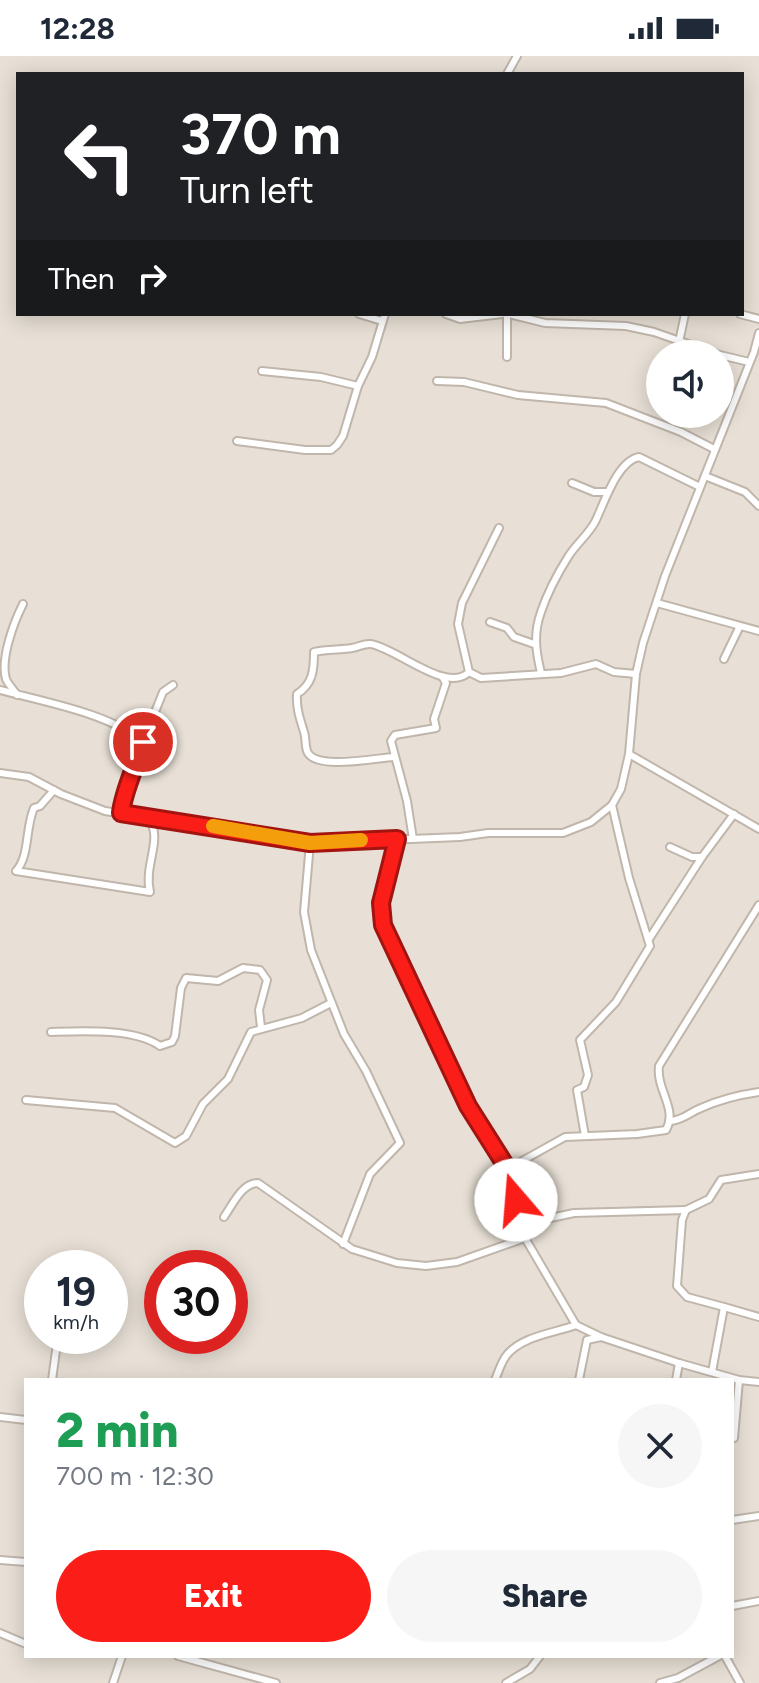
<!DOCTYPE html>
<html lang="en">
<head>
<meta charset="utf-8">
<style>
	:root { --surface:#fff; --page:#f6f6f7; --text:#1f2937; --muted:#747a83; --accent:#fb1e18 }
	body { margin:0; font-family:Figtree,sans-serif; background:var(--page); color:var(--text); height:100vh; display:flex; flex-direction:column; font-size:30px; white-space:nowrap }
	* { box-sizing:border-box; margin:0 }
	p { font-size:26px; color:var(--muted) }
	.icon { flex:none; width:44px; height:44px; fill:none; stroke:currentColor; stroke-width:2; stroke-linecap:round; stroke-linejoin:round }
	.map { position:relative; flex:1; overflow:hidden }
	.sheet { position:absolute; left:24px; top:1322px; width:710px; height:280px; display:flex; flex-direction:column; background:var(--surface); border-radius:0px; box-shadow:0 4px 20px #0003 }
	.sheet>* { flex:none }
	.hud { position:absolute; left:16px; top:16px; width:728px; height:244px; border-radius:0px; box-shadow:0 4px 20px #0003; background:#202124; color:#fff; overflow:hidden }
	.fabs { position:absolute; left:646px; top:284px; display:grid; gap:16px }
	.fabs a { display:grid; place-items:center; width:88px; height:88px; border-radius:50%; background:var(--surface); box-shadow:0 4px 20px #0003; font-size:40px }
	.speed { position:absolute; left:24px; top:1194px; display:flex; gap:16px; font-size:40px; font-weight:700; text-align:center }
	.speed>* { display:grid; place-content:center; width:104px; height:104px; border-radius:50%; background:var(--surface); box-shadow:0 4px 20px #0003; line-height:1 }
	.speed small { font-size:20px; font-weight:400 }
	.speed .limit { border:12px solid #d22; background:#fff; color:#111 }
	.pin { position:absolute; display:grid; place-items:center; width:68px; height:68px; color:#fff; margin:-34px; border:4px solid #fff; border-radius:50%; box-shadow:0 2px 8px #0007 }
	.me { position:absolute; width:88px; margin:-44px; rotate:342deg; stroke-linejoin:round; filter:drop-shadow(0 0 6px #0008) }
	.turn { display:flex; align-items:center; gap:28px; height:168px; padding:0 32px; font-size:36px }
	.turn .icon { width:104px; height:104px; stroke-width:2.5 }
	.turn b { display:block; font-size:56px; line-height:68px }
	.then { display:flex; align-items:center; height:76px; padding:0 32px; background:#0003; gap:16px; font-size:30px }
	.round { display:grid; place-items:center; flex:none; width:84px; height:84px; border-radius:42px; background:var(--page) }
	.headline { display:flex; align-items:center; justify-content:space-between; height:136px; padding:0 32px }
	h1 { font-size:48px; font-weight:800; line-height:60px; color:#1e9e55 }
	.primary-button { display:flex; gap:16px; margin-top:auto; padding:16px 32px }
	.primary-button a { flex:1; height:92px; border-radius:48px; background:var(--accent); color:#fff; font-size:32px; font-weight:800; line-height:92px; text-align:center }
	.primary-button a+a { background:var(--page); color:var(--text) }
	.status { display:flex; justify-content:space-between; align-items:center; height:56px; padding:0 40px; background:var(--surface); direction:ltr }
	.status svg { height:22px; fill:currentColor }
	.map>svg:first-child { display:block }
	.residential { fill:#e8e0d6; fill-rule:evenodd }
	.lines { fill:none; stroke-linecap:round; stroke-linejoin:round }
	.minor-casing { stroke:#c0b6ab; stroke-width:10 }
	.minor { stroke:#fff; stroke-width:6 }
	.route-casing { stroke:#a31410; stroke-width:20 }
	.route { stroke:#fb1e18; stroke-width:14 }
	.slow { stroke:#f59e0b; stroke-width:14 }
</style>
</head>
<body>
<div class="status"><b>12:28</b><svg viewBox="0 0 49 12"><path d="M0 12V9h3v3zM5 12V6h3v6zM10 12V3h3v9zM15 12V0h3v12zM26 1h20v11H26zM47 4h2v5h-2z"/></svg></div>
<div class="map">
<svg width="759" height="1627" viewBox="0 0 759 1627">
	<rect width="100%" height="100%" fill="#f4efe8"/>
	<path class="residential" d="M0 0H759V1627H0ZM18 18H742V258H18ZM660 298H720V358H660ZM42 1212H110V1280H42ZM162 1212H230V1280H162ZM26 1324H732V1600H26Z"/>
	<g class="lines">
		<g class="minor-casing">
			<g id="minor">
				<path d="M507 18 517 0"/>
				<path d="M359 258 382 265"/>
				<path d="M446 258 460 263 502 258"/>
				<path d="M509 258 545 267 626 270 654 276 717 298"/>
				<path d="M740 258 759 263"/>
				<path d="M679 286 685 258"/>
				<path d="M720 299 749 306"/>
				<path d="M507 301V258"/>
				<path d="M262 315 321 321 358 330"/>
				<path d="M437 325 464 326 518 339 606 347 681 376 714 393"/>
				<path d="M237 385 305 394H331L337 389 343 380 358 330 372 301 385 258"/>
				<path d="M705 420 745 436 759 450"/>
				<path d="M572 427 594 436H608"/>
				<path d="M499 472 462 547 458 568 469 616 481 622 561 617 596 608 614 616 636 618"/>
				<path d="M657 547 759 575"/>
				<path d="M490 566 507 572 514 581 534 588"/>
				<path d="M724 603 739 572"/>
				<path d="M541 617C536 596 533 578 541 556 547 538 558 517 568 501 576 488 588 479 595 466 604 448 617 405 639 401L700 431"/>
				<path d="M0 634C41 645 112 658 143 686"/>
				<path d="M17 639C14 634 8 628 6 623 0 603 14 566 23 548"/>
				<path d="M629 698 759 773"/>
				<path d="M393 701C376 702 314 715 307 695 305 689 306 682 304 676 300 663 296 652 297 638 313 628 314 614 314 596 327 593 340 594 352 592 359 591 364 587 371 588 398 593 447 638 469 616"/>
				<path d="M0 717 29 721 61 738 105 755 310 787 460 781 488 777H563L591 766 612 749 621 733 629 698 636 618 643 587 665 520 754 296 759 277"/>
				<path d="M54 734 40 750 34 752C25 772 30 800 16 815L150 836C144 812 160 787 152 769L155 761"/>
				<path d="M121 757 122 745 136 713 143 686 163 636 173 629"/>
				<path d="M397 783 381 847 383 869 425 963 468 1050 509 1115"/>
				<path d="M413 783 407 745 391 685 395 679 436 672 434 663 446 627 443 622"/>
				<path d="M310 787 304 856 311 894 344 978 366 1015 400 1087 370 1118 343 1188"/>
				<path d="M670 791 692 801H702"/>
				<path d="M759 849 659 1010C656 1034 678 1053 666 1074L637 1078 565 1081 513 1110 509 1115 525 1182 576 1269 601 1281 679 1307 739 1324 759 1326"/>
				<path d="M649 883 702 801 734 758"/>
				<path d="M51 976C81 975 135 972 160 990L172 986 175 980 181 932 186 922 218 925 243 912 260 914 267 924 259 954 261 971"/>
				<path d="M26 1044 115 1052 175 1087 186 1080 203 1048 228 1023 251 976 302 962 331 947"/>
				<path d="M671 1065C686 1063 688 1057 701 1052 721 1043 738 1039 759 1036"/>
				<path d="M585 1080 577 1034 584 1031 588 1019 580 984 616 946 650 890 629 822 612 749"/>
				<path d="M224 1161C233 1148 242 1127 258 1127L352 1193 397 1207 426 1210 457 1206 525 1182"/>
				<path d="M522 1168 574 1157 686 1154"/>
				<path d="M724 1251 687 1241 677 1230 682 1164 686 1154 709 1143 721 1124 759 1118"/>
				<path d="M712 1316 724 1251 759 1261"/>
				<path d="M52 1324 58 1280"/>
				<path d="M495 1324C498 1317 501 1307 506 1300 521 1280 555 1277 576 1269"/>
				<path d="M579 1324 587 1284 601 1281"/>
				<path d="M676 1324 679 1307"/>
				<path d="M0 1361 26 1364"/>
				<path d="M734 1382 739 1324"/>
				<path d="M732 1464 759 1460"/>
				<path d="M0 1504 26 1506"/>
				<path d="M732 1550 759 1545"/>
				<path d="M0 1577 26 1588"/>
				<path d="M178 1600 276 1627"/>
				<path d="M725 1600 740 1627"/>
				<path d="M113 1627 122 1600"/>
				<path d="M506 1627 530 1613 540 1600"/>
				<path d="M660 1627 678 1622 719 1600"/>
			</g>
		</g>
		<use href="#minor" class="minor"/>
	</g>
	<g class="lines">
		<g class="route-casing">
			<path id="route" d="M143 686C137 708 123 735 121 757L310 787 397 783 381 847 383 869 468 1050 509 1115 516 1144"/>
		</g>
		<use href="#route" class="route"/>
		<path class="slow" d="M213 770 310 787 361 784"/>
	</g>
</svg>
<div class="fabs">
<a><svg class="icon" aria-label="sound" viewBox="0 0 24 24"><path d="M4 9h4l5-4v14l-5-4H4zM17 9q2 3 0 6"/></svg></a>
</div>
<div class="speed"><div>19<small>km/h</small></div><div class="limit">30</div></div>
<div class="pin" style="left:143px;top:686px;background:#d93025"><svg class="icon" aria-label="arrive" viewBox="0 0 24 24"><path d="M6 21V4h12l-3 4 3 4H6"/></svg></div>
<svg class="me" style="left:516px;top:1144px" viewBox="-20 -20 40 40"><circle r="19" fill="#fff"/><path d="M0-13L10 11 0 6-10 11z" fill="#fb1e18"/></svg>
<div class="hud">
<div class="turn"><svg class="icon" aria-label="left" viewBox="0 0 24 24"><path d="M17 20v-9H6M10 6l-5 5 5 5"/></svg><div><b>370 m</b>Turn left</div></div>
<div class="then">Then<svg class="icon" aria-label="right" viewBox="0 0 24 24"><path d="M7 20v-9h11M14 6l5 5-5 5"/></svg></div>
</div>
<section class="sheet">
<div class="headline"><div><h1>2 min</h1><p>700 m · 12:30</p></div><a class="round"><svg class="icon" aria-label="close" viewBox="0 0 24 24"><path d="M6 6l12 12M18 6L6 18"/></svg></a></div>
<div class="primary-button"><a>Exit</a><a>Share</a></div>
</section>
</div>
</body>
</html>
